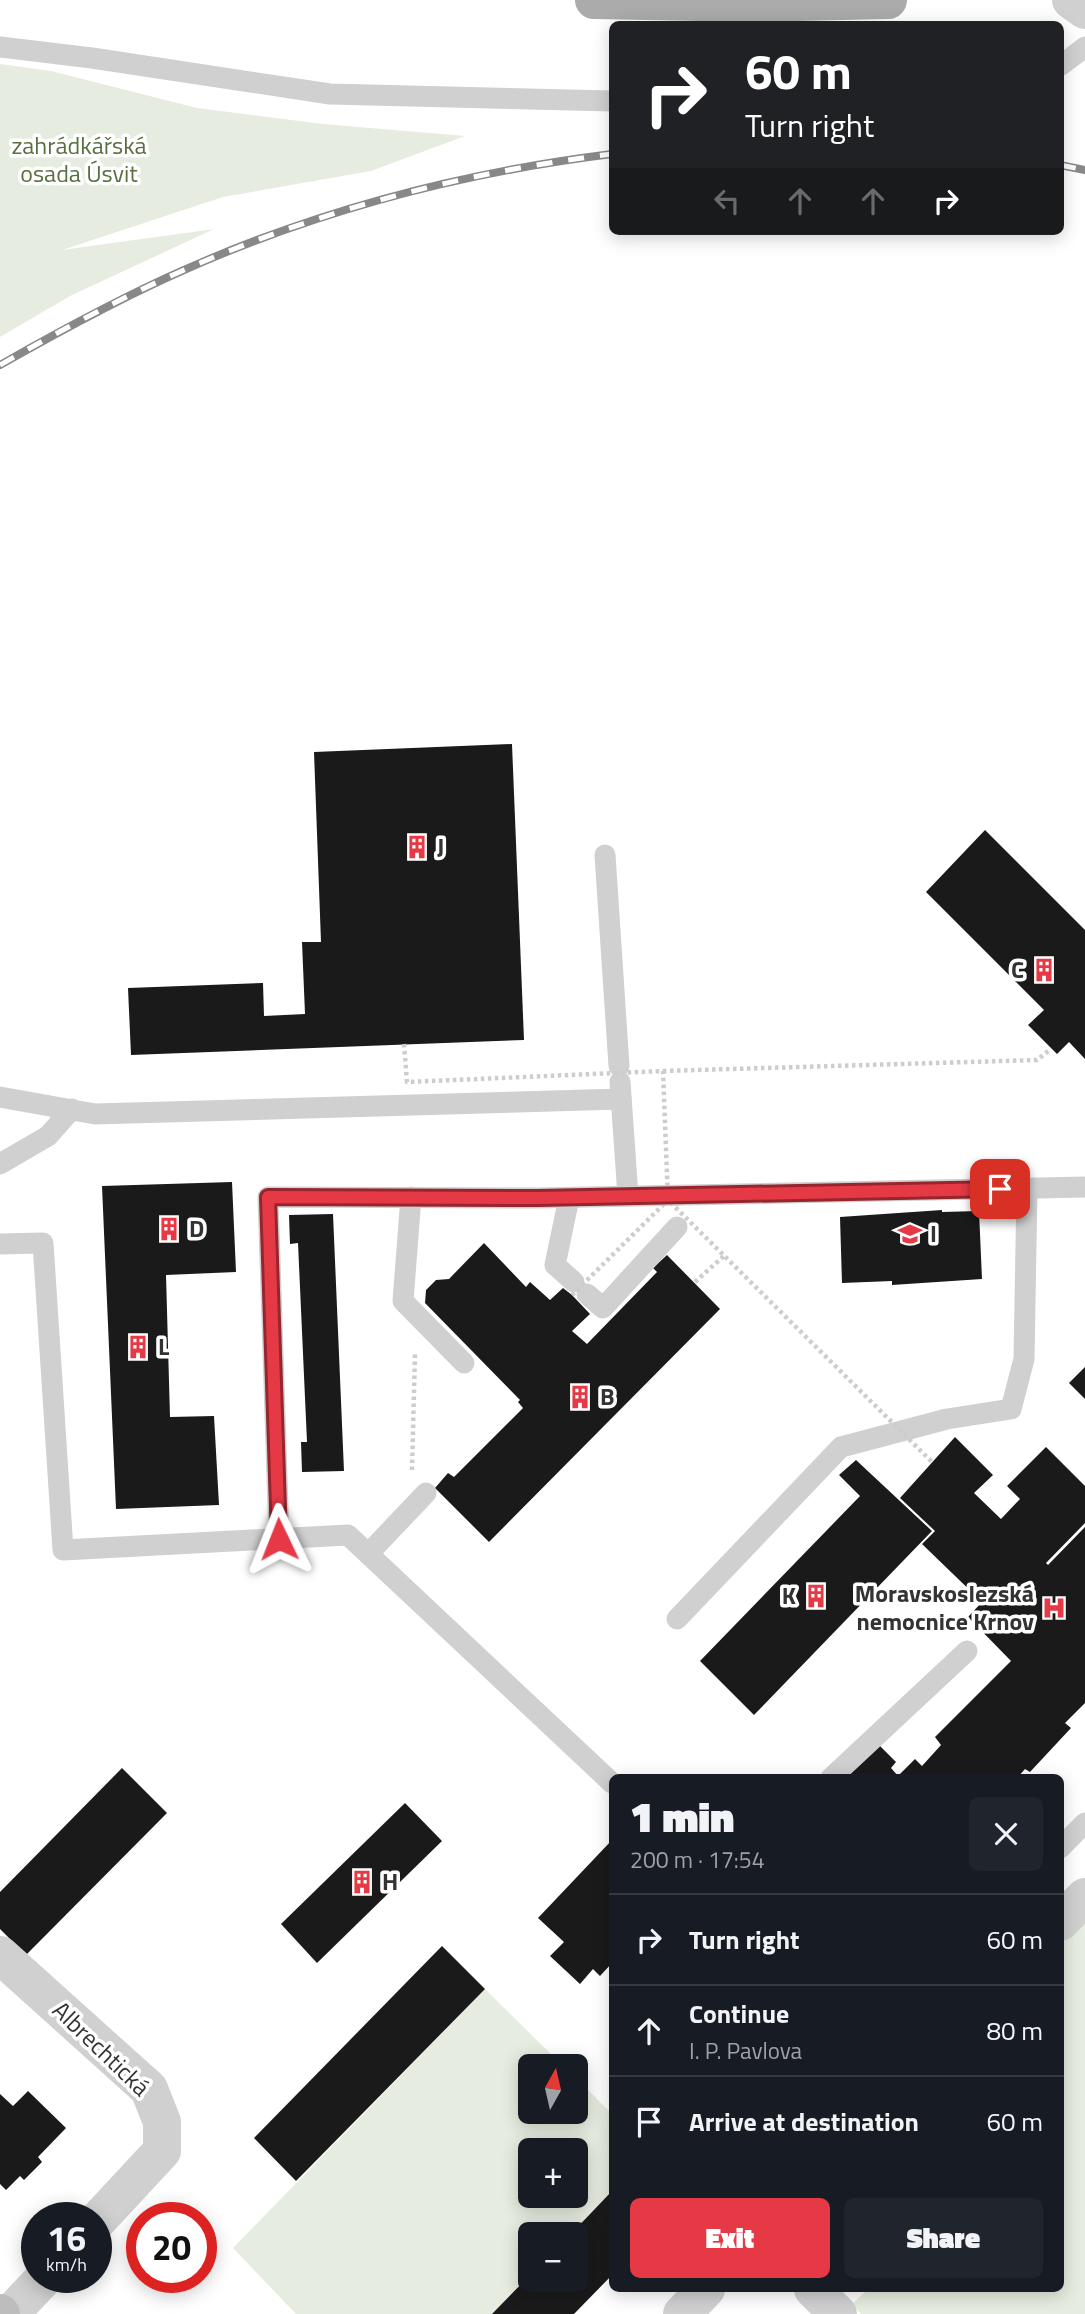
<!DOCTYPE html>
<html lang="en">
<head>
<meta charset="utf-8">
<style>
	:root { --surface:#171b24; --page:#20242c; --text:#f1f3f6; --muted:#9ea1a6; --line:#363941; --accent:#e63946 }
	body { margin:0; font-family:"Titillium Web",sans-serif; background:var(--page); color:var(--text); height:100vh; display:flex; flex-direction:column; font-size:26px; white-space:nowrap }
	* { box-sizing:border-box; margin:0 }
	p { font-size:23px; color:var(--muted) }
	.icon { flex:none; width:38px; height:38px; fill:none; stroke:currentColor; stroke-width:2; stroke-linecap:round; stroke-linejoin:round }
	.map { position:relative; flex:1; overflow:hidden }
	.panel { position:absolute; left:609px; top:1774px; width:455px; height:518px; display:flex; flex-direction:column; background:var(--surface); border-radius:10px; box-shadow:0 4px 18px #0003 }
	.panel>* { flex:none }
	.top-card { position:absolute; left:609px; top:21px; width:455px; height:214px; border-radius:10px; box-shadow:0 4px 18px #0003; background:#202124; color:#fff; overflow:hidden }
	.needle { width:46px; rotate:8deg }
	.fabs { position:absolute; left:518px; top:2054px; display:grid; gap:14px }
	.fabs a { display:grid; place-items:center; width:70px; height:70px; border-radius:10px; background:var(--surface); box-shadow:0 4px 18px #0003; font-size:35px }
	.speed { position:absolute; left:21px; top:2202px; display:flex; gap:14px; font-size:35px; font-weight:700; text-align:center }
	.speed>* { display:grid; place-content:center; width:91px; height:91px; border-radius:50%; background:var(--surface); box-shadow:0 4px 18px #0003; line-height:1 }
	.speed small { font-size:18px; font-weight:400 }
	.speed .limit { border:10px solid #d22; background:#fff; color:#111 }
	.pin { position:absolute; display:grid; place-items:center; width:60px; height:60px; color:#fff; margin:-30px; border-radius:14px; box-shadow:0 4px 10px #0006 }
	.me { position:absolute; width:77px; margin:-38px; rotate:358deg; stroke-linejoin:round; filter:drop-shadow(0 0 5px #0008) }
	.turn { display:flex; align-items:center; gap:24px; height:147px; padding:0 21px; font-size:32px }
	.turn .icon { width:91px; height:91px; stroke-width:2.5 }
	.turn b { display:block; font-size:49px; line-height:60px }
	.lanes { display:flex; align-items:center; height:66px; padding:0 21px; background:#0003; justify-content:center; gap:35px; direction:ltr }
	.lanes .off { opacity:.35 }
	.round { display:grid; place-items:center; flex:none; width:74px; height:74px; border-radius:10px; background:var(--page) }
	.head { display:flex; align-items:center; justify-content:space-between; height:119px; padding:0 21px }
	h1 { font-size:42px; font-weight:800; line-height:52px }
	.button { display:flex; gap:14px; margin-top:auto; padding:14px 21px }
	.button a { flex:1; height:80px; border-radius:10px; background:var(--accent); color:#fff; font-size:28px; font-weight:800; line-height:80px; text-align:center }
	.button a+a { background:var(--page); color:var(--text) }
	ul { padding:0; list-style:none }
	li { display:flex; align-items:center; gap:21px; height:91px; padding:0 21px; border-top:2px solid var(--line) }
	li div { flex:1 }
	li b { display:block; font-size:26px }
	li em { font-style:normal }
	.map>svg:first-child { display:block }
	.green { fill:#e6ecdf; fill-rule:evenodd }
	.building { fill:#1a1a1a }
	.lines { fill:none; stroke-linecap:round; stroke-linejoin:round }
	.path { stroke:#cdcdcd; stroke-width:4.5; stroke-dasharray:3.5 3.5; stroke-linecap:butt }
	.lane { stroke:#d0d0d0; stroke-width:21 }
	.street { stroke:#d0d0d0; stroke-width:38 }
	.secondary { stroke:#bdbdbd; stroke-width:38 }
	.primary { stroke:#ababab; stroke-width:38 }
	.rail-casing { stroke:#888; stroke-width:8 }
	.rail { stroke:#fff; stroke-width:5; stroke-dasharray:16; stroke-linecap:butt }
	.path-bridge { stroke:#cdcdcd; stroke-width:4.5; stroke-dasharray:3.5 3.5; stroke-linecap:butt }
	.route-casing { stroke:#96252e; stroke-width:18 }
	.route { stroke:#e63946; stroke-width:12 }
	.labels { text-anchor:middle; stroke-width:7; stroke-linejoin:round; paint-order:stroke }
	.park-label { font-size:24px; fill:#56703f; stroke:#fff }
	.poi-label { font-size:24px; font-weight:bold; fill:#333; stroke:#fff; text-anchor:start }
	.street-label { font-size:24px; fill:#333; stroke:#fff }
</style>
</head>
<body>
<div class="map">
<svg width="1085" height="2314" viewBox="0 0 1085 2314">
	<rect width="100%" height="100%" fill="#fff"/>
	<g class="green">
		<path d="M0 64 51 71 197 108 323 124 465 136 371 171 223 197 62 250 214 229 70 296 0 337Z"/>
		<path d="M1085 1919V2314H861L852 2304 868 2289H1060L1061 1944Z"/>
		<path d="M485 1989 564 2067H530V2112H576V2078L612 2114V2191L570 2235H530V2275L492 2314H296L233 2248ZM530 2151H576V2196H530Z"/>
	</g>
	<g class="building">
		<path d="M512 744 524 1040 131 1055 128 988 263 983 264 1016 305 1014 302 942H321L314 752Z"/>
		<path d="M985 830 1085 930V1059L1069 1042 1057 1054 1028 1025 1044 1010 926 892Z"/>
		<path d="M232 1182 236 1272 166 1275 170 1417 214 1416 219 1505 116 1509 102 1186Z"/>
		<path d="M942 1210V1212L979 1211 982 1279 892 1285V1281L842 1283 840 1217Z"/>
		<path d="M333 1214 344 1471 302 1472 301 1442H307L298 1243 290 1244 289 1215Z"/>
		<path d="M484 1243 526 1287 530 1282 550 1300 563 1288 572 1295 590 1314 572 1331 587 1344 657 1272 653 1268 667 1255 720 1309 489 1542 435 1488 448 1473 454 1477 523 1408 518 1402 520 1400 425 1303 426 1290 436 1280 449 1279Z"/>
		<path d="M1085 1367V1399L1069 1383Z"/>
		<path d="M955 1437 993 1475 974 1493 1001 1519 1020 1499 1007 1486 1046 1447 1085 1486V1523L1046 1563 1048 1565 1085 1527V1703L1065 1723 1071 1728 1030 1772 1025 1769 1017 1778H846L879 1745 896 1762 891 1768 898 1776 915 1759 922 1766 941 1745 935 1737 1011 1661 968 1617 982 1602 922 1544 935 1531 900 1498Z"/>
		<path d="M856 1460 932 1531 754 1715 700 1661 860 1496 839 1475Z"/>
		<path d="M122 1768 167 1813 26 1955 0 1929V1892Z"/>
		<path d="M405 1803 442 1841 317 1963 281 1924Z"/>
		<path d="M612 1840V1963L600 1976 593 1969 580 1984 550 1956 564 1942 538 1918Z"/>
		<path d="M442 1946 485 1989 296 2181 254 2138Z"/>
		<path d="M28 2091 66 2128 38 2157 42 2162 24 2180 20 2176 6 2190 0 2184V2094L13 2106Z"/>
		<path d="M612 2191V2275L574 2314H492L530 2275V2280H576V2235H570Z"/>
	</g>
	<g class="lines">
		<g class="path">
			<path d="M663 1071 1037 1060 1051 1049"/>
			<path d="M695 1282 725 1255"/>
			<path d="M412 1470 415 1353"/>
		</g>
		<g class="lane">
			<path d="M0 47 92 58 330 94 612 101"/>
			<path d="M1060 66 1085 47"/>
			<path d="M605 855 619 1066"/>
			<path d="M620 1082 628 1196"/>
			<path d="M0 1097 95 1114 621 1099"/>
			<path d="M0 1164 48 1136 72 1109"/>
			<path d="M411 1197 403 1301 464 1363"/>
			<path d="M569 1198 555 1265 574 1282"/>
			<path d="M0 1244 43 1243 63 1550 348 1535 612 1783"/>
			<path d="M587 1294 603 1308 677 1227"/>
			<path d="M279 1539 268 1197 538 1198 1085 1187"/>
			<path d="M368 1554 426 1493"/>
			<path d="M677 1619 841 1447 947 1419 1011 1409 1024 1359 1027 1188"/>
			<path d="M831 1778 967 1651"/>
			<path d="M1060 1848 1085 1823"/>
		</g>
		<g class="street">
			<path d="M1071 0 1085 10"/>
			<path d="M1060 1922 1085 1897"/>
			<path d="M0 1955 149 2089 162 2122V2151L96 2222"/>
			<path d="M813 2289 838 2314"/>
			<path d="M10 2314 45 2277"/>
			<path d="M682 2314 706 2289"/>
		</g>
		<path class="secondary" d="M0 2313 1 2314"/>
		<path class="primary" d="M594 0 754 3 888 0"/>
		<g class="rail-casing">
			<g id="rail">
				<path d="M1060 165 1085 170"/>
				<path d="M0 365C60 331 120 298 184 270 319 210 465 172 612 154"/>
			</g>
		</g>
		<use href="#rail" class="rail"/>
		<g class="path-bridge">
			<path d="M404 1044 407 1082 663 1071 668 1200 932 1462"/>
			<path d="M572 1295 668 1200"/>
		</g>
	</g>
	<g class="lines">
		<g class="route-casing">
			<path id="route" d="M279 1539 268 1197 538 1198 1000 1189"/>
		</g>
		<use href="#route" class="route"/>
	</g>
	<defs>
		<g id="building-bare" transform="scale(1.89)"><path d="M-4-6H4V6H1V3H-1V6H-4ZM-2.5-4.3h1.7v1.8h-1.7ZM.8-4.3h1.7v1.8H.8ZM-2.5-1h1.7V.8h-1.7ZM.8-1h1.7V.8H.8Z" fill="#e63946" stroke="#fff" stroke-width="2.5" paint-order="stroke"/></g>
		<g id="school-bare" transform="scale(1.89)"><path d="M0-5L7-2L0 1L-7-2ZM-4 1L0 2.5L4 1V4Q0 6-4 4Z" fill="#e63946" stroke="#fff" stroke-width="2.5" paint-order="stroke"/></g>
		<g id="hospital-bare" transform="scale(1.89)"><path d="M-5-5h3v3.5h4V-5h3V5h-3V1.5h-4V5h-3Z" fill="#e63946" stroke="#fff" stroke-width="2.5" paint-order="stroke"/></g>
	</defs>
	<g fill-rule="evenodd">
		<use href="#building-bare" x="417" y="847"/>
		<use href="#building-bare" x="1044" y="970"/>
		<use href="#building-bare" x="169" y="1229"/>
		<use href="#school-bare" x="910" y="1234"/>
		<use href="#building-bare" x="138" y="1347"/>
		<use href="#building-bare" x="580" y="1397"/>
		<use href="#building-bare" x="816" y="1596"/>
		<use href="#hospital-bare" x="1054" y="1608"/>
		<use href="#building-bare" x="362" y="1882"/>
	</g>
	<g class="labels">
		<g class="park-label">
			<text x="79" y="154">zahrádkářská<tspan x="79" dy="28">osada Úsvit</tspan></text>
		</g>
		<g class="poi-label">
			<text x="437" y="855">J</text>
			<text x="1024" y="978" text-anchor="end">C</text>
			<text x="189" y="1237">D</text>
			<text x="930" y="1242">I</text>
			<text x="158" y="1355">L</text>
			<text x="600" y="1405">B</text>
			<text x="1034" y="1602" text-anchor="end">Moravskoslezská<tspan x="1034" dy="28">nemocnice Krnov</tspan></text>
			<text x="796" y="1604" text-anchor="end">K</text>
			<text x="382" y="1890">H</text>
		</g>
		<g class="street-label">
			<text transform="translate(101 2049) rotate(44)" y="8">Albrechtická</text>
		</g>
	</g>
</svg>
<div class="fabs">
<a><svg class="needle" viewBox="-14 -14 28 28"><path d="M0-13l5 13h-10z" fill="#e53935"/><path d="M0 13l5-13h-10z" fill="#9ea1a6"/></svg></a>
<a>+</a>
<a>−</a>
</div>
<div class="speed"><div>16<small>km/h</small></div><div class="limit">20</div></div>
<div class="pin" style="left:1000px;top:1189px;background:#d93025"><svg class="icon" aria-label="arrive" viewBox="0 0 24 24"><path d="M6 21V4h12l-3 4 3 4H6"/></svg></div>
<svg class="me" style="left:279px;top:1539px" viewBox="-20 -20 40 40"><path d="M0-17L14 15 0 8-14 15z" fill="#e63946" stroke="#fff" stroke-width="4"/></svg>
<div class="top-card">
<div class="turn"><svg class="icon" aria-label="right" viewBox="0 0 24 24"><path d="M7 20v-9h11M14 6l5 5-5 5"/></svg><div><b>60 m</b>Turn right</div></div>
<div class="lanes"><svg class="icon off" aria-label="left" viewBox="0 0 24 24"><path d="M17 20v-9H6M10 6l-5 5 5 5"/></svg><svg class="icon off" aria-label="ahead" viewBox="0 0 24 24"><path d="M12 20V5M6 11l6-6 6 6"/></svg><svg class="icon off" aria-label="ahead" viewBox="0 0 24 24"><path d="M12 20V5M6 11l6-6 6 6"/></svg><svg class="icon" aria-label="right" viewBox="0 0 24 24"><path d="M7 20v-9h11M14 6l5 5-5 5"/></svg></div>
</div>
<section class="panel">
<div class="head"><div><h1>1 min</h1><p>200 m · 17:54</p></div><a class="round"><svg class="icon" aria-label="close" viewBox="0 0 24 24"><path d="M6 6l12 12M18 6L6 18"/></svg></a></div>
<ul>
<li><svg class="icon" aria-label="right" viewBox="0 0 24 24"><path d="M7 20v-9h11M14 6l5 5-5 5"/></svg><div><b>Turn right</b></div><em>60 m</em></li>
<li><svg class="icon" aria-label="ahead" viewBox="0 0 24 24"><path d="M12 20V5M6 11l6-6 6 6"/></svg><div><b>Continue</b><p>I. P. Pavlova</p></div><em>80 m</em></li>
<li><svg class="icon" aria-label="arrive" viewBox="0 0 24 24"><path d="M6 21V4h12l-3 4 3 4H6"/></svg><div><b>Arrive at destination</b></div><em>60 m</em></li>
</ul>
<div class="button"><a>Exit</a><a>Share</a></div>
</section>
</div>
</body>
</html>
